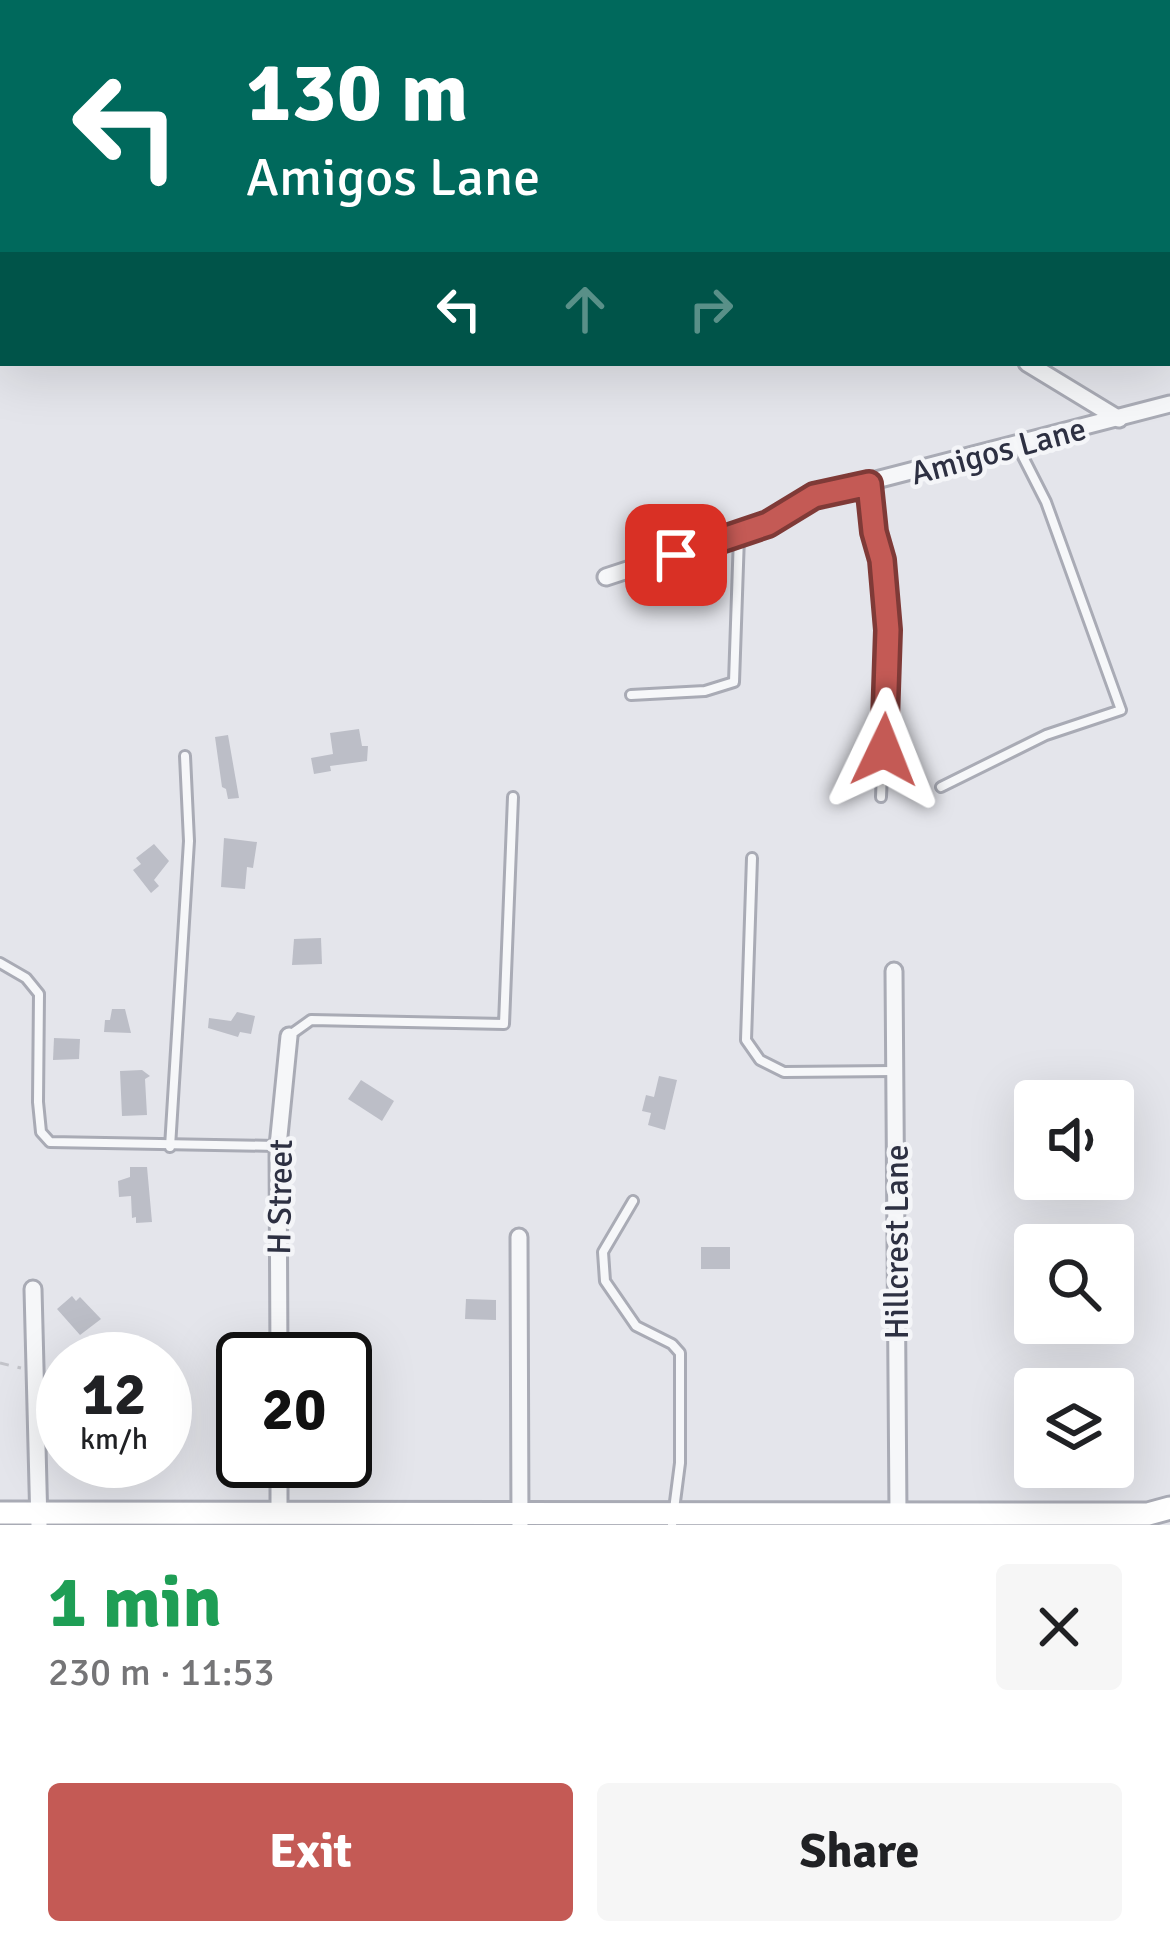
<!DOCTYPE html>
<html lang="en">
<head>
<meta charset="utf-8">
<style>
	:root { --surface:#fff; --page:#f6f6f6; --text:#202124; --muted:#757577; --accent:#c45a55 }
	body { margin:0; font-family:Signika,sans-serif; background:var(--page); color:var(--text); height:100vh; display:flex; flex-direction:column; font-size:45px; white-space:nowrap }
	* { box-sizing:border-box; margin:0 }
	p { font-size:39px; color:var(--muted) }
	.icon { flex:none; width:66px; height:66px; fill:none; stroke:currentColor; stroke-width:2; stroke-linecap:round; stroke-linejoin:round }
	.map { position:relative; height:1525px; overflow:hidden }
	.side { display:flex; flex-direction:column; background:var(--surface); flex:1 }
	.side>* { flex:none }
	.banner { position:absolute; left:0px; top:0px; width:1170px; height:366px; box-shadow:0 12px 48px #0002; background:#00695c; color:#fff; overflow:hidden }
	.fabs { position:absolute; left:1014px; top:1080px; display:grid; gap:24px }
	.fabs a { display:grid; place-items:center; width:120px; height:120px; border-radius:12px; background:var(--surface); box-shadow:0 12px 48px #0002; font-size:60px }
	.speed { position:absolute; left:36px; top:1332px; display:flex; gap:24px; font-size:60px; font-weight:700; text-align:center }
	.speed>* { display:grid; place-content:center; width:156px; height:156px; border-radius:50%; background:var(--surface); box-shadow:0 12px 48px #0002; line-height:1 }
	.speed small { font-size:30px; font-weight:400 }
	.speed .limit { border:6px solid #111; border-radius:18px; background:#fff; color:#111 }
	.pin { position:absolute; display:grid; place-items:center; width:102px; height:102px; color:#fff; margin:-51px; border-radius:24px; box-shadow:0 6px 18px #0006 }
	.me { position:absolute; width:132px; margin:-66px; rotate:2deg; stroke-linejoin:round; filter:drop-shadow(0 0 9px #0008) }
	.turn { display:flex; align-items:center; gap:42px; height:252px; padding:0 48px; font-size:54px }
	.turn .icon { width:156px; height:156px; stroke-width:2.5 }
	.turn b { display:block; font-size:84px; line-height:102px }
	.lanes { display:flex; align-items:center; height:114px; padding:0 48px; background:#0003; justify-content:center; gap:60px; direction:ltr }
	.lanes .off { opacity:.35 }
	.round { display:grid; place-items:center; flex:none; width:126px; height:126px; border-radius:12px; background:var(--page) }
	.headline { display:flex; align-items:center; justify-content:space-between; height:204px; padding:0 48px }
	h1 { font-size:72px; font-weight:700; line-height:90px; color:#1e9e55 }
	.primary-button { display:flex; gap:24px; margin-top:auto; padding:24px 48px }
	.primary-button a { flex:1; height:138px; border-radius:12px; background:var(--accent); color:#fff; font-size:48px; font-weight:700; line-height:138px; text-align:center }
	.primary-button a+a { background:var(--page); color:var(--text) }
	.map>svg:first-child { display:block }
	.building { fill:#bcbec7 }
	.lines { fill:none; stroke-linecap:round; stroke-linejoin:round }
	.service-casing { stroke:#a9abb5; stroke-width:14 }
	.minor-casing { stroke:#a9abb5; stroke-width:21 }
	.secondary-casing { stroke:#a9abb5; stroke-width:27 }
	.path { stroke:#c2c3c9; stroke-width:3; stroke-dasharray:9 9; stroke-linecap:butt }
	.service { stroke:#f6f7f9; stroke-width:8 }
	.minor { stroke:#f6f7f9; stroke-width:15 }
	.secondary { stroke:#fff; stroke-width:21 }
	.route-casing { stroke:#7f3a37; stroke-width:30 }
	.route { stroke:#c45a55; stroke-width:21 }
	.labels { text-anchor:middle; stroke-width:9; stroke-linejoin:round; paint-order:stroke }
	.street-label { font-size:33px; fill:#2d3042; stroke:#f4f5f8 }
</style>
</head>
<body>
<div class="map">
<svg width="1170" height="1525" viewBox="0 0 1170 1525">
	<rect width="100%" height="100%" fill="#e4e5eb"/>
	<g class="building">
		<path d="M359 729 362 746H368L367 761 330 766 331 771 314 774 311 758 333 754 330 733Z"/>
		<path d="M228 735 239 798 228 799 226 789 222 787 215 737Z"/>
		<path d="M224 838 257 842 253 868 247 867 245 889 221 887Z"/>
		<path d="M154 844 169 861 154 880 159 886 151 893 133 870 141 864 136 858Z"/>
		<path d="M321 938 322 964 292 965 294 939Z"/>
		<path d="M112 1009H125L131 1033 104 1032 105 1020H110Z"/>
		<path d="M237 1012 255 1016 251 1034 240 1032 238 1037 208 1028 209 1018 231 1021Z"/>
		<path d="M54 1038 80 1039 79 1059 53 1060Z"/>
		<path d="M142 1070 150 1076 145 1079 147 1115 122 1116 120 1071Z"/>
		<path d="M659 1076 677 1080 665 1130 648 1125 651 1113 642 1111 646 1095 654 1097Z"/>
		<path d="M361 1080 394 1101 382 1121 348 1099Z"/>
		<path d="M130 1167H147L152 1222 136 1223V1217L132 1218 131 1196 119 1197 118 1181 130 1177Z"/>
		<rect x="701" y="1247" width="29" height="22"/>
		<path d="M72 1296 76 1301 80 1297 101 1319 80 1335 57 1309Z"/>
		<path d="M466 1299 496 1300V1320L465 1319Z"/>
	</g>
	<g class="lines">
		<g class="service-casing">
			<g id="service">
				<path d="M253 3 255 0"/>
				<path d="M756 3 758 0"/>
				<path d="M1072 3 1074 0"/>
				<path d="M869 484 874 532 882 560 888 630 881 797"/>
				<path d="M631 695 705 691 734 682 739 536"/>
				<path d="M941 787 1046 735 1121 710 1046 502 1017 445"/>
				<path d="M752 858 746 1040 760 1060 784 1072 893 1071"/>
				<path d="M0 963 26 978 39 994 38 1102 41 1132 50 1142 276 1146"/>
				<path d="M290 1035 311 1020 504 1024 513 797"/>
				<path d="M170 1147 189 841 185 756"/>
				<path d="M633 1201 603 1252 605 1281 636 1326 672 1344 680 1353V1463L672 1525"/>
			</g>
		</g>
		<g class="minor-casing">
			<g id="minor">
				<path d="M441 0 445 3"/>
				<path d="M1027 363 1119 419"/>
				<path d="M606 577 768 524 814 496 1170 404"/>
				<path d="M894 971 898 1513"/>
				<path d="M519 1237 520 1525"/>
				<path d="M33 1289 39 1525"/>
				<path d="M279 1359 278 1146 289 1036"/>
				<path d="M279 1461V1514"/>
			</g>
		</g>
		<g class="secondary-casing">
			<path id="secondary" d="M0 1513 1148 1514 1170 1508"/>
		</g>
		<path class="path" d="M0 1363 21 1368"/>
		<use href="#service" class="service"/>
		<use href="#minor" class="minor"/>
		<use href="#secondary" class="secondary"/>
	</g>
	<g class="lines">
		<g class="route-casing">
			<path id="route" d="M676 555 768 524 814 496 869 484 874 532 882 560 888 630 884 750"/>
		</g>
		<use href="#route" class="route"/>
	</g>
	<g class="labels">
		<g class="street-label">
			<text transform="translate(998 450) rotate(-15)" y="12">Amigos Lane</text>
			<text transform="translate(279 1197) rotate(-89)" y="12">H Street</text>
			<text transform="translate(896 1242) rotate(-90)" y="12">Hillcrest Lane</text>
		</g>
	</g>
</svg>
<div class="fabs">
<a><svg class="icon" aria-label="sound" viewBox="0 0 24 24"><path d="M4 9h4l5-4v14l-5-4H4zM17 9q2 3 0 6"/></svg></a>
<a><svg class="icon" aria-label="search" viewBox="0 0 24 24"><circle cx="10" cy="10" r="6"/><path d="M15 15l6 6"/></svg></a>
<a><svg class="icon" aria-label="layers" viewBox="0 0 24 24"><path d="M12 4l9 5-9 5-9-5zM3 14l9 5 9-5"/></svg></a>
</div>
<div class="speed"><div>12<small>km/h</small></div><div class="limit">20</div></div>
<div class="pin" style="left:676px;top:555px;background:#d93025"><svg class="icon" aria-label="arrive" viewBox="0 0 24 24"><path d="M6 21V4h12l-3 4 3 4H6"/></svg></div>
<svg class="me" style="left:884px;top:750px" viewBox="-20 -20 40 40"><path d="M0-17L14 15 0 8-14 15z" fill="#c45a55" stroke="#fff" stroke-width="4"/></svg>
<div class="banner">
<div class="turn"><svg class="icon" aria-label="left" viewBox="0 0 24 24"><path d="M17 20v-9H6M10 6l-5 5 5 5"/></svg><div><b>130 m</b>Amigos Lane</div></div>
<div class="lanes"><svg class="icon" aria-label="left" viewBox="0 0 24 24"><path d="M17 20v-9H6M10 6l-5 5 5 5"/></svg><svg class="icon off" aria-label="ahead" viewBox="0 0 24 24"><path d="M12 20V5M6 11l6-6 6 6"/></svg><svg class="icon off" aria-label="right" viewBox="0 0 24 24"><path d="M7 20v-9h11M14 6l5 5-5 5"/></svg></div>
</div>
</div>
<section class="side">
<div class="headline"><div><h1>1 min</h1><p>230 m · 11:53</p></div><a class="round"><svg class="icon" aria-label="close" viewBox="0 0 24 24"><path d="M6 6l12 12M18 6L6 18"/></svg></a></div>
<div class="primary-button"><a>Exit</a><a>Share</a></div>
</section>
</body>
</html>
